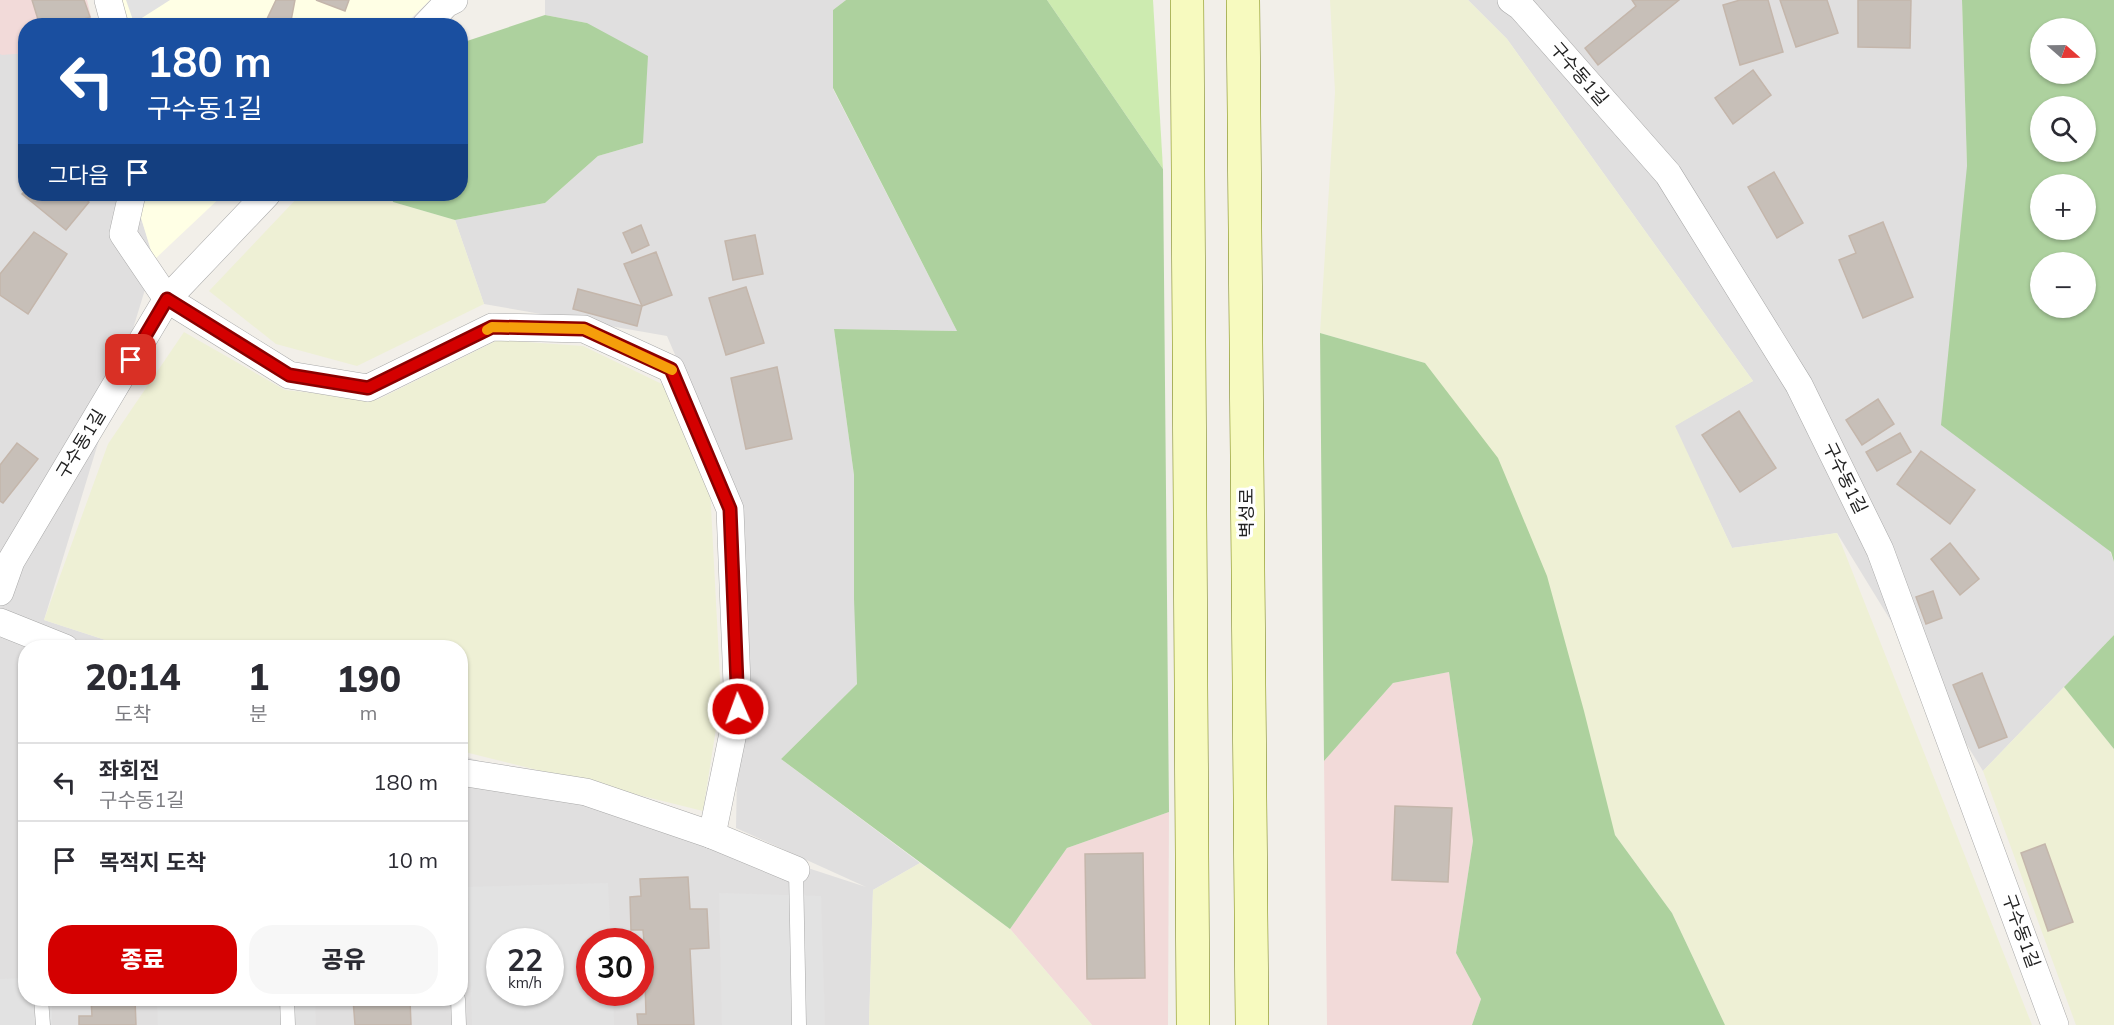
<!DOCTYPE html>
<html lang="ko">
<head>
<meta charset="utf-8">
<style>
	:root { --surface:#fff; --page:#f7f7f7; --text:#2b2b33; --muted:#7c7c81; --line:#e1e1e2; --accent:#d40000 }
	body { margin:0; font-family:Mulish,"Noto Sans KR",sans-serif; background:var(--page); color:var(--text); height:100vh; display:flex; flex-direction:column; font-size:22px; white-space:nowrap }
	* { box-sizing:border-box; margin:0 }
	p { font-size:20px; color:var(--muted) }
	.icon { flex:none; width:33px; height:33px; fill:none; stroke:currentColor; stroke-width:2; stroke-linecap:round; stroke-linejoin:round }
	.map { position:relative; flex:1; overflow:hidden }
	.panel { position:absolute; left:18px; top:640px; width:450px; height:366px; display:flex; flex-direction:column; background:var(--surface); border-radius:24px; box-shadow:0 2px 4px #0004 }
	.panel>* { flex:none }
	.banner { position:absolute; left:18px; top:18px; width:450px; height:183px; border-radius:24px; box-shadow:0 2px 4px #0004; background:#1a4fa0; color:#fff; overflow:hidden }
	.needle { width:39px; rotate:110deg }
	.fabs { position:absolute; left:2030px; top:18px; display:grid; gap:12px }
	.fabs a { display:grid; place-items:center; width:66px; height:66px; border-radius:50%; background:var(--surface); box-shadow:0 2px 4px #0004; font-size:30px }
	.speed { position:absolute; left:486px; top:928px; display:flex; gap:12px; font-size:30px; font-weight:700; text-align:center }
	.speed>* { display:grid; place-content:center; width:78px; height:78px; border-radius:50%; background:var(--surface); box-shadow:0 2px 4px #0004; line-height:1 }
	.speed small { font-size:15px; font-weight:400 }
	.speed .limit { border:9px solid #d22; background:#fff; color:#111 }
	.pin { position:absolute; display:grid; place-items:center; width:51px; height:51px; color:#fff; margin:-26px; border-radius:12px; box-shadow:0 3px 9px #0006 }
	.me { position:absolute; width:66px; margin:-33px; rotate:358deg; stroke-linejoin:round; filter:drop-shadow(0 0 4px #0008) }
	.turn { display:flex; align-items:center; gap:21px; height:126px; padding:0 30px; font-size:27px }
	.turn .icon { width:78px; height:78px; stroke-width:2.5 }
	.turn b { display:block; font-size:42px; line-height:51px }
	.then { display:flex; align-items:center; height:57px; padding:0 30px; background:#0003; gap:12px; font-size:22px }
	.eta { display:flex; justify-content:space-evenly; align-items:center; height:102px; text-align:center }
	.eta b { font-size:36px; font-weight:800; line-height:42px }
	.primary-button { display:flex; gap:12px; margin-top:auto; padding:12px 30px }
	.primary-button a { flex:1; height:69px; border-radius:24px; background:var(--accent); color:#fff; font-size:24px; font-weight:800; line-height:69px; text-align:center }
	.primary-button a+a { background:var(--page); color:var(--text) }
	ul { padding:0; list-style:none }
	li { display:flex; align-items:center; gap:18px; height:78px; padding:0 30px; border-top:2px solid var(--line) }
	li div { flex:1 }
	li b { display:block; font-size:22px }
	li em { font-style:normal }
	.map>svg:first-child { display:block }
	.residential { fill:#e0dfdf; fill-rule:evenodd }
	.commercial { fill:#f2dad9 }
	.education { fill:#ffffe5 }
	.farmland { fill:#eef0d5 }
	.grass { fill:#cdebb0 }
	.forest { fill:#add19e; fill-rule:evenodd }
	.parking { fill:#e2e2e2; fill-rule:evenodd }
	.building { fill:#c7bfb8; stroke:#c4b6ab; stroke-width:1.5 }
	.lines { fill:none; stroke-linecap:round; stroke-linejoin:round }
	.lane-casing { stroke:#a9a9a9; stroke-width:15 }
	.street-casing { stroke:#a9a9a9; stroke-width:28 }
	.secondary-casing { stroke:#707d05; stroke-width:34 }
	.lane { stroke:#fff; stroke-width:14 }
	.street { stroke:#fff; stroke-width:27 }
	.secondary { stroke:#f7fabf; stroke-width:33 }
	.route-casing { stroke:#8a0000; stroke-width:15 }
	.route { stroke:#d40000; stroke-width:10 }
	.slow { stroke:#f59e0b; stroke-width:10 }
	.labels { text-anchor:middle; stroke-width:6; stroke-linejoin:round; paint-order:stroke }
	.street-label { font-size:18px; fill:#222; stroke:#fff }
</style>
</head>
<body>
<div class="map">
<svg width="2114" height="1025" viewBox="0 0 2114 1025">
	<rect width="100%" height="100%" fill="#f2efe9"/>
	<g class="residential">
		<path d="M545 0H846L833 10V89L957 331 834 329 854 475 857 684 781 759 920 863 873 890 869 1025H0V54L25 53 26 194H134L154 260 44 620 130 648H26V999H460L461 755 866 887 736 828 742 511 667 336 484 304 455 220 545 203 598 156 643 143 587 23 545 15ZM500 942H550V993H500ZM590 942H640V993H590Z"/>
		<path d="M1468 0H1962L1967 166 2114 562V635L1983 771 1837 533 1732 548 1674 426 1753 381 1507 39Z"/>
	</g>
	<g class="commercial">
		<path d="M0 0H87L93 25 26 26 25 53 2 55 0 54Z"/>
		<path d="M1449 672 1473 841 1456 953 1481 999 1472 1025H1327L1324 761 1393 683Z"/>
		<path d="M1169 812 1168 1025H1092L1010 929 1067 848Z"/>
	</g>
	<g class="education">
		<path d="M111 0H430L403 26 122 25Z"/>
		<path d="M140 194H224L154 260 140 215Z"/>
	</g>
	<g class="farmland">
		<path d="M1330 0H1468L1507 39 1753 381 1675 426 1732 548 1837 533 2032 1025H1725L1672 913 1615 835 1425 363 1320 333 1335 92Z"/>
		<path d="M301 194H391L393 202 455 220 484 304 357 366 276 344 209 291Z"/>
		<path d="M184 332 285 390 377 400 498 340 583 346 664 385 710 488 721 697 703 811 461 751 460 648H130L44 620 108 444Z"/>
		<path d="M2064 687 2114 749V1025H2076L1983 771Z"/>
		<path d="M920 863 1010 929 1092 1025H869L873 890Z"/>
	</g>
	<path class="grass" d="M1047 0H1153L1163 169Z"/>
	<g class="forest">
		<path d="M846 0H1047L1163 169 1169 812 1067 848 1010 929 781 759 857 684 854 599V475L834 329 957 331 833 88V10Z"/>
		<path d="M1962 0H2114V562L2111 552 1941 425 1967 166ZM2040 28H2085V74H2040ZM2040 106H2085V152H2040ZM2040 184H2085V230H2040ZM2040 262H2085V308H2040Z"/>
		<path d="M545 15 587 23 648 56 643 143 598 156 545 203 455 220 393 202 391 194H460L461 43Z"/>
		<path d="M1320 333 1425 363 1498 458 1547 576 1584 711 1615 835 1672 913 1725 1025H1472L1481 999 1456 953 1473 841 1449 672 1393 683 1324 761Z"/>
		<path d="M2114 635V749L2064 687Z"/>
	</g>
	<g class="parking">
		<path d="M126 0H170L134 23Z"/>
		<path d="M608 883 611 942H590V993H613L614 1025H472L468 887ZM500 942H550V993H500Z"/>
		<path d="M719 893 821 896 825 1025H722Z"/>
		<path d="M25 978 26 999H52V1025H0V979Z"/>
		<path d="M157 999H315L316 1025H158Z"/>
	</g>
	<g class="building">
		<path d="M32 0H84L90 17 63 26H40Z"/>
		<path d="M276 0H295L290 26H250L249 19 265 23Z"/>
		<path d="M316 0H349L345 11Z"/>
		<path d="M1632 0H1679L1598 65 1585 48 1636 6Z"/>
		<path d="M1740 0H1768L1783 52 1740 65 1723 5Z"/>
		<path d="M1780 0H1827L1838 33 1796 47Z"/>
		<path d="M1858 0H1911L1910 48 1858 47Z"/>
		<path d="M1753 70 1771 95 1733 124 1715 98Z"/>
		<path d="M1774 172 1803 223 1777 238 1748 187Z"/>
		<path d="M26 190V194H79L89 202 66 230 22 194Z"/>
		<path d="M1883 222 1913 297 1863 318 1839 260 1856 253 1849 236Z"/>
		<path d="M641 225 649 245 632 253 623 233Z"/>
		<path d="M34 232 67 254 28 314 0 295V274Z"/>
		<path d="M755 235 763 274 733 280 725 241Z"/>
		<path d="M656 252 672 295 642 306 624 264Z"/>
		<path d="M746 287 764 343 726 355 709 298Z"/>
		<path d="M578 289 642 306 637 326 573 309Z"/>
		<path d="M777 367 792 439 746 449 731 378Z"/>
		<path d="M1878 399 1894 424 1862 445 1846 420Z"/>
		<path d="M1739 411 1776 468 1740 492 1702 435Z"/>
		<path d="M1900 433 1911 452 1877 471 1866 452Z"/>
		<path d="M17 443 38 459 3 503 0 501V465Z"/>
		<path d="M1921 451 1975 490 1950 524 1897 484Z"/>
		<path d="M1950 543 1979 579 1960 595 1931 559Z"/>
		<path d="M1933 591 1942 618 1926 624 1916 597Z"/>
		<path d="M1982 673 2007 737 1979 748 1953 685Z"/>
		<path d="M1395 806 1452 808 1448 882 1392 880Z"/>
		<path d="M2045 844 2073 922 2048 931 2021 853Z"/>
		<path d="M1143 853 1145 978 1087 979 1085 854Z"/>
		<path d="M688 877 690 909H707L709 948 690 949 694 1025H638L637 1014H646L645 982H640V954L645 952 643 930H631L630 897 641 896 640 879Z"/>
		<path d="M91 999H135L136 1025H79V1016H92Z"/>
		<path d="M353 999H410L411 1025H355Z"/>
	</g>
	<g class="lines">
		<g class="lane-casing">
			<g id="lane">
				<path d="M796 870 799 1025"/>
				<path d="M41 999 43 1025"/>
				<path d="M287 999 288 1025"/>
				<path d="M458 999 459 1025"/>
			</g>
		</g>
		<g class="street-casing">
			<g id="street">
				<path d="M108 0 115 26"/>
				<path d="M1511 0 1521 7 1668 174 1799 385 1880 550 2055 1025"/>
				<path d="M425 26 446 4 454 0"/>
				<path d="M132 194 123 234 167 299 289 375 368 388 492 327 584 329 671 369 730 509 738 709 712 835"/>
				<path d="M0 592 11 561 167 299 267 194"/>
				<path d="M0 622 65 648"/>
				<path d="M460 772 586 792 712 835 796 870"/>
			</g>
		</g>
		<g class="secondary-casing">
			<g id="secondary">
				<path d="M1187 0 1193 1025"/>
				<path d="M1243 0 1252 1025"/>
			</g>
		</g>
		<use href="#lane" class="lane"/>
		<use href="#street" class="street"/>
		<use href="#secondary" class="secondary"/>
	</g>
	<g class="lines">
		<g class="route-casing">
			<path id="route" d="M131 360 167 299 289 375 368 388 492 327 584 329 671 369 730 509 738 709"/>
		</g>
		<use href="#route" class="route"/>
		<path class="slow" d="M487 330 492 327 584 329 672 370"/>
	</g>
	<g class="labels">
		<g class="street-label">
			<text transform="translate(1579 74) rotate(49)" y="6">구수동1길</text>
			<text transform="translate(81 444) rotate(-59)" y="6">구수동1길</text>
			<text transform="translate(1845 478) rotate(64)" y="6">구수동1길</text>
			<text transform="translate(1247 513) rotate(-90)" y="6">벽성로</text>
			<text transform="translate(2021 931) rotate(70)" y="6">구수동1길</text>
		</g>
	</g>
</svg>
<div class="fabs">
<a><svg class="needle" viewBox="-14 -14 28 28"><path d="M0-13l5 13h-10z" fill="#e53935"/><path d="M0 13l5-13h-10z" fill="#7c7c81"/></svg></a>
<a><svg class="icon" aria-label="search" viewBox="0 0 24 24"><circle cx="10" cy="10" r="6"/><path d="M15 15l6 6"/></svg></a>
<a>+</a>
<a>−</a>
</div>
<div class="speed"><div>22<small>km/h</small></div><div class="limit">30</div></div>
<div class="pin" style="left:131px;top:360px;background:#d93025"><svg class="icon" aria-label="arrive" viewBox="0 0 24 24"><path d="M6 21V4h12l-3 4 3 4H6"/></svg></div>
<svg class="me" style="left:738px;top:709px" viewBox="-20 -20 40 40"><circle r="17" fill="#d40000" stroke="#fff" stroke-width="3"/><path d="M0-11L8 9 0 5-8 9z" fill="#fff"/></svg>
<div class="banner">
<div class="turn"><svg class="icon" aria-label="left" viewBox="0 0 24 24"><path d="M17 20v-9H6M10 6l-5 5 5 5"/></svg><div><b>180 m</b>구수동1길</div></div>
<div class="then">그다음<svg class="icon" aria-label="arrive" viewBox="0 0 24 24"><path d="M6 21V4h12l-3 4 3 4H6"/></svg></div>
</div>
<section class="panel">
<div class="eta">
<div><b>20:14</b><p>도착</p></div>
<div><b>1</b><p>분</p></div>
<div><b>190</b><p>m</p></div>
</div>
<ul>
<li><svg class="icon" aria-label="left" viewBox="0 0 24 24"><path d="M17 20v-9H6M10 6l-5 5 5 5"/></svg><div><b>좌회전</b><p>구수동1길</p></div><em>180 m</em></li>
<li><svg class="icon" aria-label="arrive" viewBox="0 0 24 24"><path d="M6 21V4h12l-3 4 3 4H6"/></svg><div><b>목적지 도착</b></div><em>10 m</em></li>
</ul>
<div class="primary-button"><a>종료</a><a>공유</a></div>
</section>
</div>
</body>
</html>
